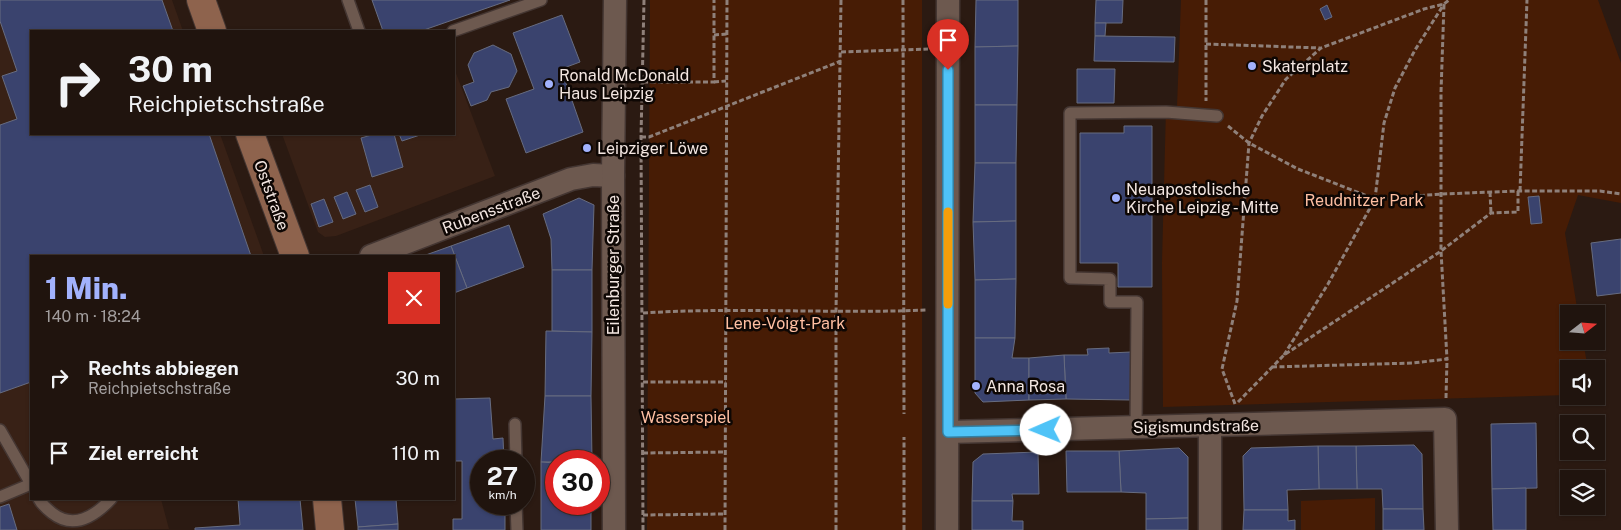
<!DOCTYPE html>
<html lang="de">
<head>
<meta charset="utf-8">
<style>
	:root { --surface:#20140e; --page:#281d17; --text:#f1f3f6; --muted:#a29e9e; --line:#3d332e; --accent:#a2b2fd }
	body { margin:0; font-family:"Public Sans",sans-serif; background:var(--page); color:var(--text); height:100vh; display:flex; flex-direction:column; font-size:19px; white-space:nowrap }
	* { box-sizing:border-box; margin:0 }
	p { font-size:16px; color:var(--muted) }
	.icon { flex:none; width:28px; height:28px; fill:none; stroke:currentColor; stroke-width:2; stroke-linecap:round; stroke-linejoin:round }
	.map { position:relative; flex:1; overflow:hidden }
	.details { position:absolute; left:30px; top:255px; width:425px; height:245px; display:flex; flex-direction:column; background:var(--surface); border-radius:0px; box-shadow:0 1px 4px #0004,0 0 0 1px var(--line) }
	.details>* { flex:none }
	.banner { position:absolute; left:30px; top:30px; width:425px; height:105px; border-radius:0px; box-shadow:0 1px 4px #0004,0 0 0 1px var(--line); background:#20140e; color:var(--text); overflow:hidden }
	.needle { width:32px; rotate:73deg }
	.buttons { position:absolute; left:1560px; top:305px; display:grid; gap:10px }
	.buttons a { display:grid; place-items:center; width:45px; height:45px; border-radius:0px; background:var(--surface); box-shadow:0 1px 4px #0004,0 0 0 1px var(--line); font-size:25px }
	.speed { position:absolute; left:470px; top:450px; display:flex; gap:10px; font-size:25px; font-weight:700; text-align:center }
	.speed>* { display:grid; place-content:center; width:65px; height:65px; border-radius:50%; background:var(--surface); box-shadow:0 1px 4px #0004,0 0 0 1px var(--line); line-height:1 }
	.speed small { font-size:12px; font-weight:400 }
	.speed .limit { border:8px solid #d22; background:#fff; color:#111 }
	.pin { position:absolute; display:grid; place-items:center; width:42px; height:42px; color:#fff; margin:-51px -21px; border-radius:50% 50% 50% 0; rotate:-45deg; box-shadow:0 0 5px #0007 }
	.pin .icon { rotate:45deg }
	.me { position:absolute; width:55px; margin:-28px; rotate:269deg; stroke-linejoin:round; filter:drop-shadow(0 0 4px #0008) }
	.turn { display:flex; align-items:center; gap:18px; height:105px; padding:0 15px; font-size:22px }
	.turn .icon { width:65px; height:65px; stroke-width:2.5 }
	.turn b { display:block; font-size:35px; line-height:42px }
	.round { display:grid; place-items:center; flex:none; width:52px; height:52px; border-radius:0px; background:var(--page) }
	.head { display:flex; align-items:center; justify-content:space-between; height:85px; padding:0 15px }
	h1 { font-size:30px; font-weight:800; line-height:38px; color:var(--accent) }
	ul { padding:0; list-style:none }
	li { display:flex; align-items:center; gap:15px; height:75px; padding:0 15px }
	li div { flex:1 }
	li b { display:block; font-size:19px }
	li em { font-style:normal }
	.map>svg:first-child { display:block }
	.built { fill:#382116 }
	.green { fill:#471c05 }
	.building { fill:#3a436e; stroke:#676c80 }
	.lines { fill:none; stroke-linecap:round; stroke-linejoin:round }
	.lane-casing { stroke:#443632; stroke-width:14 }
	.street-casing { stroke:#443632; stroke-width:25 }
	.secondary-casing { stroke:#443632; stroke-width:30 }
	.path { stroke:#8f807a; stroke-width:3; stroke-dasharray:5 2.5; stroke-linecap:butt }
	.lane { stroke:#6d594f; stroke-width:11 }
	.street { stroke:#6d594f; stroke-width:22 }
	.secondary { stroke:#8e634d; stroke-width:28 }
	.route-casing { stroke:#337fa1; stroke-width:12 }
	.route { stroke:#4fc3f7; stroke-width:9 }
	.slow { stroke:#f59e0b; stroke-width:9 }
	.poi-dot { fill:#a2b2fd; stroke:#0e0704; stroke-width:2 }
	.labels { text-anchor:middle; stroke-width:5; stroke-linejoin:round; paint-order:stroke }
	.poi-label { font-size:16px; fill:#f3e6e1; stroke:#0e0704; text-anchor:start }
	.street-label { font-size:16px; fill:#f3e6e1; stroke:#0e0704 }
	.park-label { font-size:16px; fill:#ffbfa2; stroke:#0e0704 }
</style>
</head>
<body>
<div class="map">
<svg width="1621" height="530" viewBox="0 0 1621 530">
	<rect width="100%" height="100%" fill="#2b1a12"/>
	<g class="built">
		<path d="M0 0H172L183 31H31V134H220L264 256H31V499H161L169 529 0 530Z"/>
		<path d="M454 68 495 176 336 236 325 237 318 232 282 134H454Z"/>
	</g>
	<g class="green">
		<path d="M650 0H922V530H647Z"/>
		<path d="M1181 0H1598L1621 63V203L1578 195 1565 233 1578 314H1569V341H1583L1588 369H1569V395L1163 407 1162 263 1166 108 1177 107Z"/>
		<path d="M1375 498V530H1301V501Z"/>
	</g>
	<g class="building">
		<path d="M0 0H162L173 31H31V134H209L251 256H31V382L0 393V125L17 119 2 76 17 71 0 21Z"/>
		<path d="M372 0H510L421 31H383Z"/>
		<path d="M976 0H1018V46L975 47Z"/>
		<path d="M1096 0H1123L1122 23H1095Z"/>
		<path d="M1327 5 1332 17 1325 20 1320 9Z"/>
		<path d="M562 15 580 62 561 69 583 132 526 153 506 99 534 89 513 33Z"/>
		<path d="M1095 23H1106L1105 36H1095Z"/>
		<path d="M1095 36 1175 37 1174 62 1094 61Z"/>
		<path d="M493 45 511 54 517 71 509 87 491 92 487 100 471 106 463 86 474 82 468 65 474 53Z"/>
		<path d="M1018 46 1017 105H975V47Z"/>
		<path d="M1077 69H1115L1114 103H1077Z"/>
		<path d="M975 105H1017L1016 163H975Z"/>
		<path d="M1124 126H1152V287H1118V263H1080V133H1124Z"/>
		<path d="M375 134H394L403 167 372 177 361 138Z"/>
		<path d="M399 134H423L402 141Z"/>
		<path d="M975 163H1016V221L973 222Z"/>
		<path d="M370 185 378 207 365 212 356 190Z"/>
		<path d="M347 192 356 214 343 219 334 197Z"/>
		<path d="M1539 196 1542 223 1531 224 1528 197Z"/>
		<path d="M579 198 594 205 592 270H552L551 239 543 214Z"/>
		<path d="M324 199 333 222 319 227 311 204Z"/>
		<path d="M1016 221V279L975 280 973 222Z"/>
		<path d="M509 225 524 267 467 288 451 246Z"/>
		<path d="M1621 239V293L1597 296 1591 243Z"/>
		<path d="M451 246 467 288 454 293V256H423Z"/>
		<path d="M552 270H592V332L552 331Z"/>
		<path d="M1016 279 1015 338H975V280Z"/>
		<path d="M546 331 592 332 591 396H545Z"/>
		<path d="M975 338H1015L1012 358H1029V400L983 402 975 393Z"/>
		<path d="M1109 348V353L1131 352V400L1066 399 1064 355H1088L1087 349Z"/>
		<path d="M1064 355 1066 399 1029 400V358Z"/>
		<path d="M545 396H591L592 461 541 462Z"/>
		<path d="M490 398 493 439 503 438 504 461H481V504H505V530H453V519H462V461H454V399Z"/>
		<path d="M1536 423 1537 488 1492 489 1491 424Z"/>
		<path d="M1414 445 1422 454 1423 509H1383L1382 489H1357L1356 446Z"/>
		<path d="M1318 446H1356L1357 489H1319Z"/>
		<path d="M1318 446 1319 489 1287 490 1288 510H1244L1243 456 1251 448Z"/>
		<path d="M1179 448 1188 457V518L1146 519V493L1121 492 1119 451Z"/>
		<path d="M1066 451H1119L1121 492H1067Z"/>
		<path d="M1038 452 1039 494H1012L1013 501H972L973 462 983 454Z"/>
		<path d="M541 462 556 463V504H591V530H541Z"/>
		<path d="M1526 488V530H1493L1492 489Z"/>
		<path d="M238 499H300L303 530H195V528L240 525Z"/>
		<path d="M355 499H396L398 524 358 527Z"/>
		<path d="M972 501H1013L1012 521H1023V530H972Z"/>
		<path d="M9 504 17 530H0V507Z"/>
		<path d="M1383 509H1423L1424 530H1383Z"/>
		<path d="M1244 510H1288V521L1295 520V530H1243Z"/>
		<path d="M1188 518V530H1146V519Z"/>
		<path d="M398 524V530H358V527Z"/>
	</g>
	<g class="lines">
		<g class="lane-casing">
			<g id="lane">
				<path d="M348 0 359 31"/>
				<path d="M453 31 541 0"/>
				<path d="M515 424 516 461"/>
				<path d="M1136 428 1137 302H1110V279L1070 278V113L1166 112 1217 116"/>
				<path d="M0 430 31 484"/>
				<path d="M0 497 31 484"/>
				<path d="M39 499C42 505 47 509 52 513 74 530 95 516 111 499"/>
				<path d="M516 504 517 530"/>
			</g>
		</g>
		<g class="street-casing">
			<g id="street">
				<path d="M371 256 571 179 593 175 613 176"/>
				<path d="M1210 426V530"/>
				<path d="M948 432 1445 419 1447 530"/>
				<path d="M614 530 613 176 615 0"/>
				<path d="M947 530 948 0"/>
			</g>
		</g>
		<g class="secondary-casing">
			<g id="secondary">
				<path d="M201 0 212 31"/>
				<path d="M250 134 295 256"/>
				<path d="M327 499 330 530"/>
			</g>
		</g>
		<g class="path">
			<path d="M903 0 904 414"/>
			<path d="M1206 0V101"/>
			<path d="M714 35 727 34"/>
			<path d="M1206 44 1320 48"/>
			<path d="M841 52 928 49"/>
			<path d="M643 82H714V0"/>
			<path d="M714 82 726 81"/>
			<path d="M1228 126 1249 143 1298 169 1375 199 1442 194 1518 191H1600L1621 194"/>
			<path d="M641 137H649L841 61"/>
			<path d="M1520 191 1527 0"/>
			<path d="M1490 192 1491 213"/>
			<path d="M643 313C738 307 833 314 927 310"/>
			<path d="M1284 355 1328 284 1375 199 1384 123 1395 88 1415 50 1444 4"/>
			<path d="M1272 367 1413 363 1447 359 1441 251V92L1444 4"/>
			<path d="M643 382H726"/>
			<path d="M1446 398 1447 359"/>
			<path d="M1238 402 1284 355 1441 251 1491 213 1518 212V191"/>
			<path d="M1235 404 1222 369 1237 301 1249 143 1262 116 1286 79 1321 48 1424 9 1444 4 1449 0"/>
			<path d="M643 453 726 452"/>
			<path d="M643 515 725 514"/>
			<path d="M643 530 641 137 644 0"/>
			<path d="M725 530 727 0"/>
			<path d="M836 530V312L841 0"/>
			<path d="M904 530V437"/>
		</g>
		<use href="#lane" class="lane"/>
		<use href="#street" class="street"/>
		<use href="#secondary" class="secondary"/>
	</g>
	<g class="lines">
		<g class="route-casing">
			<path id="route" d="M948 70V432L1046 430"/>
		</g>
		<use href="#route" class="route"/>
		<path class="slow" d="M948 212V304"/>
	</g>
	<g class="poi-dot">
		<circle cx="1252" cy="66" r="5"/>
		<circle cx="549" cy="84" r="5"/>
		<circle cx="587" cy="148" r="5"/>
		<circle cx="1116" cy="198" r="5"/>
		<circle cx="976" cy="386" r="5"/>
	</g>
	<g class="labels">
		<g class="poi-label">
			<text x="1262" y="72">Skaterplatz</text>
			<text x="559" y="81">Ronald McDonald<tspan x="559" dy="18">Haus Leipzig</tspan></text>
			<text x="597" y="154">Leipziger Löwe</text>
			<text x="1126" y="195">Neuapostolische<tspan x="1126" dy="18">Kirche Leipzig - Mitte</tspan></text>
			<text x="986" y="392">Anna Rosa</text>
		</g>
		<g class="street-label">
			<text transform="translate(272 195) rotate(70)" y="6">Oststraße</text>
			<text transform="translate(491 210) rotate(-21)" y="6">Rubensstraße</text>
			<text transform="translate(613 265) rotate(-90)" y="6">Eilenburger Straße</text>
			<text transform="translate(1196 426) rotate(-1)" y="6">Sigismundstraße</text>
		</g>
		<g class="park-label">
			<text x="1364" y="206">Reudnitzer Park</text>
			<text x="785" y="329">Lene-Voigt-Park</text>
			<text x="686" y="423">Wasserspiel</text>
		</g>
	</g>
</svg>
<div class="buttons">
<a><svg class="needle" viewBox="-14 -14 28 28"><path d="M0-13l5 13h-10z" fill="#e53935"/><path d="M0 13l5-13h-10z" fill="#a29e9e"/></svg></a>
<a><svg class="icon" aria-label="sound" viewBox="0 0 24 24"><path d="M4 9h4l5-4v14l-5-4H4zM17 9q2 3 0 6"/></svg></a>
<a><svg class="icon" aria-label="search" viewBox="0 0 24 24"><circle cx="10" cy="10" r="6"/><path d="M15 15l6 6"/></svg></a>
<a><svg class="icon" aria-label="layers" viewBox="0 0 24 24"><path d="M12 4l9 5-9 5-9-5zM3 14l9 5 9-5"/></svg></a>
</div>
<div class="speed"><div>27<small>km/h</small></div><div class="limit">30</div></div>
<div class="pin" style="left:948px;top:70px;background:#d93025"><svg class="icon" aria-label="arrive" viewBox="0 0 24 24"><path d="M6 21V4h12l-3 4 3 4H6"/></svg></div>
<svg class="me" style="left:1046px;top:430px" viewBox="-20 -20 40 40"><circle r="19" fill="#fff"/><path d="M0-13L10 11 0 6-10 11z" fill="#4fc3f7"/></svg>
<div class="banner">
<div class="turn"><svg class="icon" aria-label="right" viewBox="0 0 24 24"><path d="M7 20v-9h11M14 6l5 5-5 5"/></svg><div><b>30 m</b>Reichpietschstraße</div></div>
</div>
<section class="details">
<div class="head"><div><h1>1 Min.</h1><p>140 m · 18:24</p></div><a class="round" style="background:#d93025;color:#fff"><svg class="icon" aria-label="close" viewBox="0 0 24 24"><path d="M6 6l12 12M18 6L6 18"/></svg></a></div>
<ul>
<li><svg class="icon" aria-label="right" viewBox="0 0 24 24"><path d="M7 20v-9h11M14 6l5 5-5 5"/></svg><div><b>Rechts abbiegen</b><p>Reichpietschstraße</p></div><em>30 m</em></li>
<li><svg class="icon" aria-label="arrive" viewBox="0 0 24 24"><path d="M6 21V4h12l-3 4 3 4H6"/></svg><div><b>Ziel erreicht</b></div><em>110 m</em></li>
</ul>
</section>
</div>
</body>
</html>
